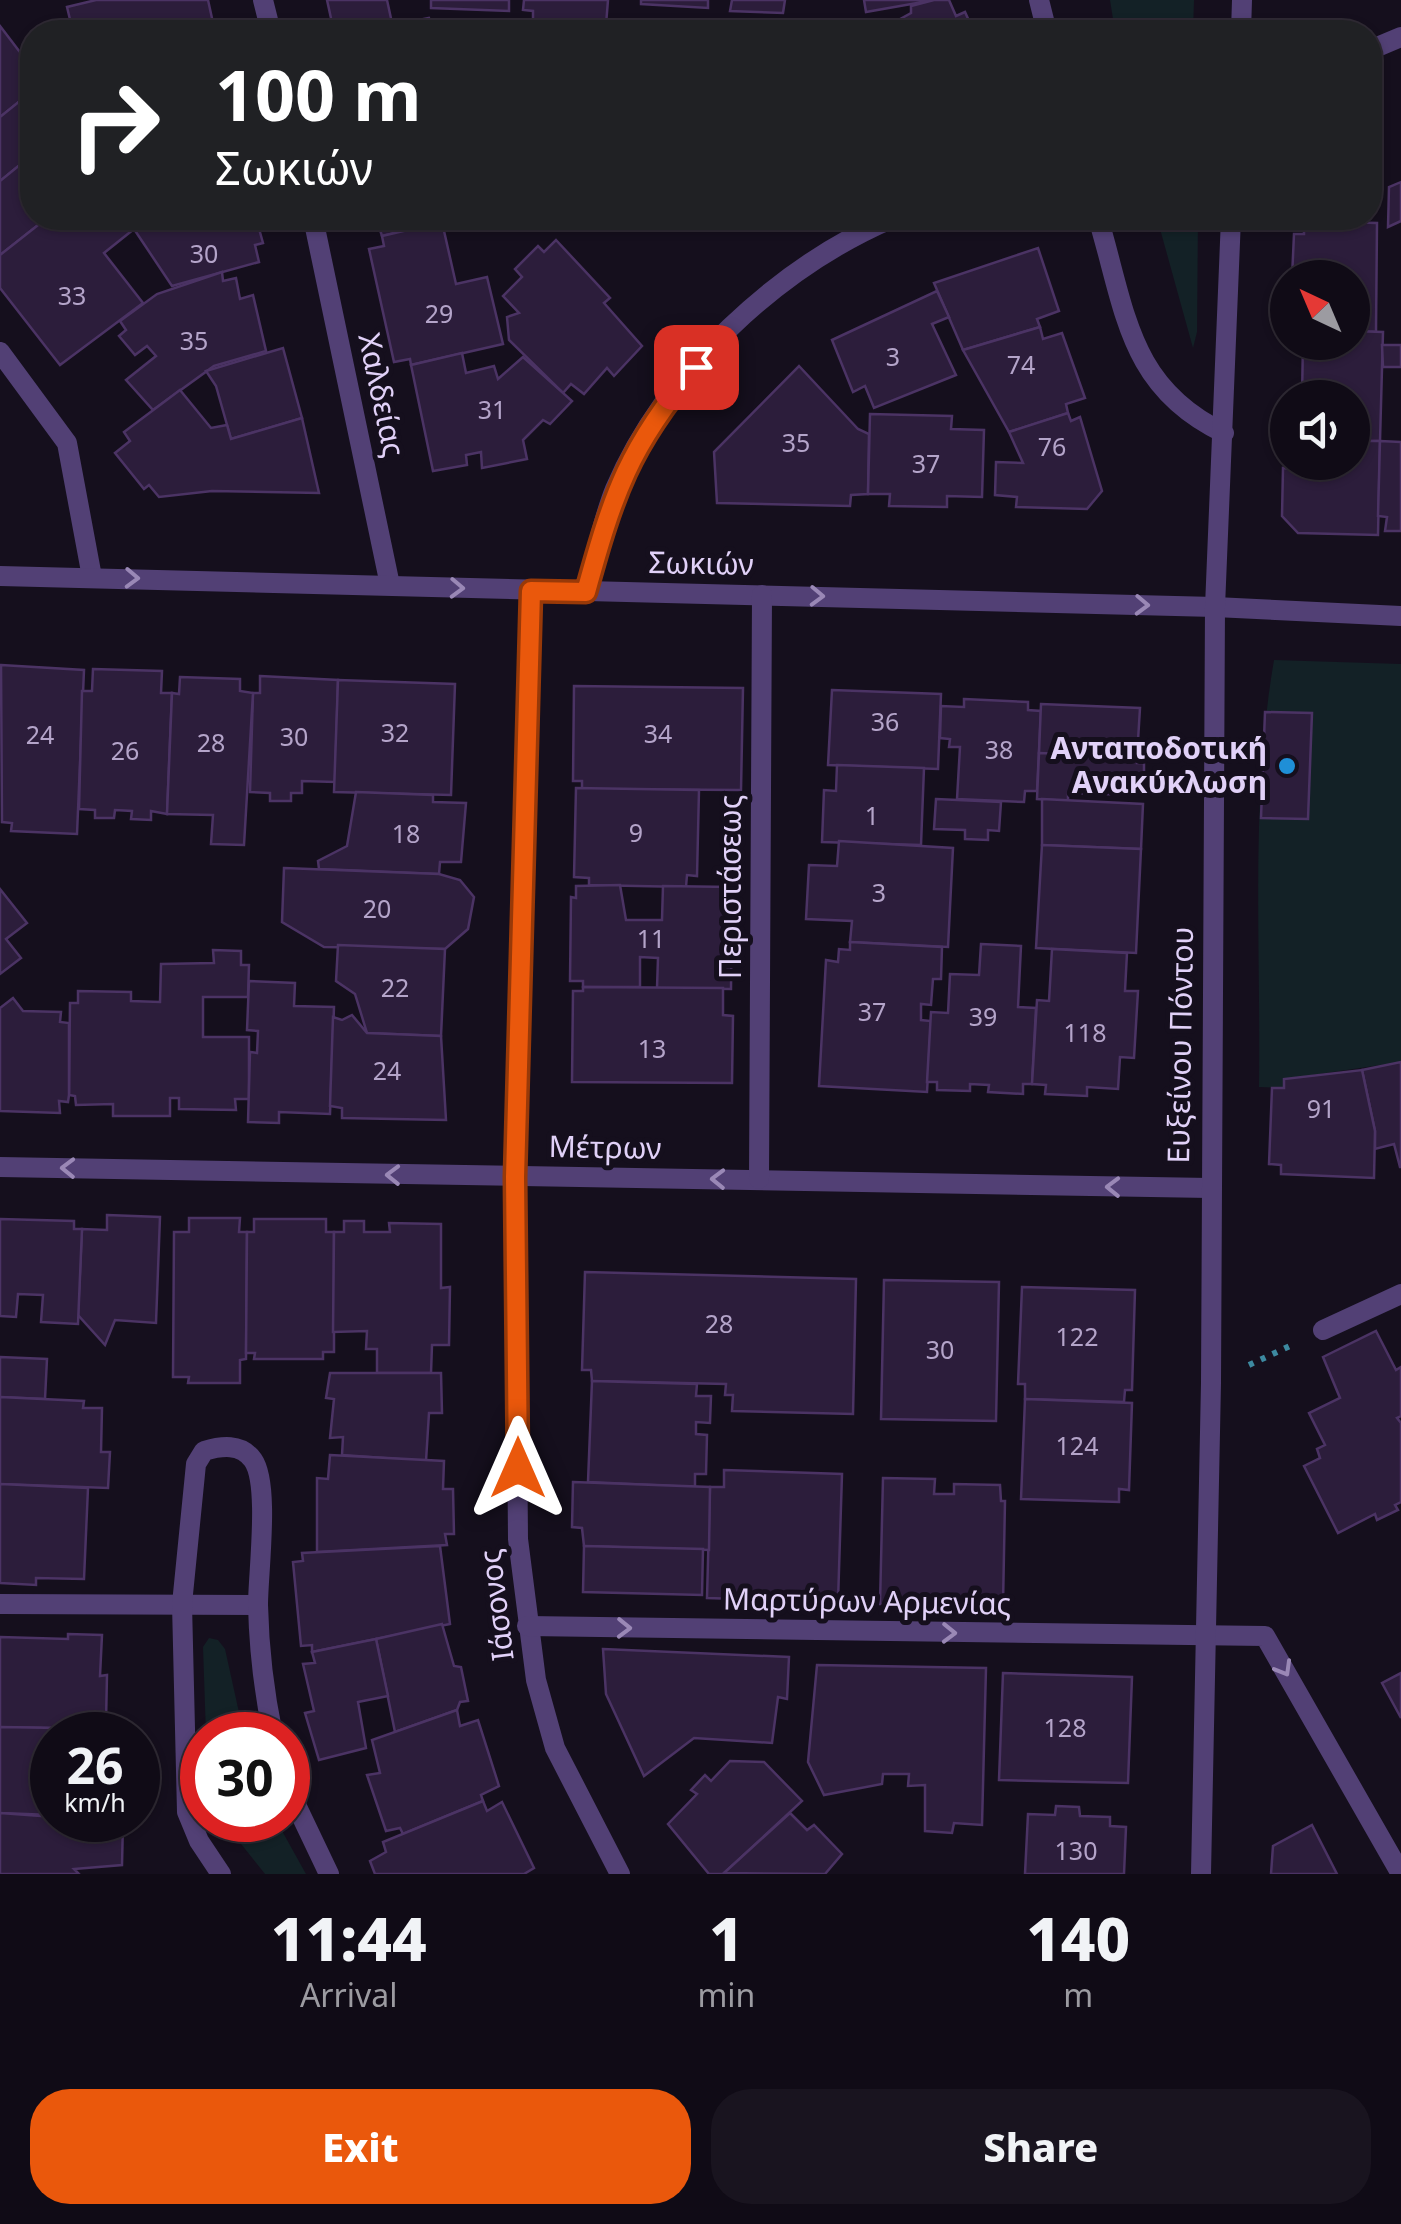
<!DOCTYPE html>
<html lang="en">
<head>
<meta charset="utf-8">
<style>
	:root { --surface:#100b16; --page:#19141f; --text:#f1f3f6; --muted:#9c9ba1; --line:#302b35; --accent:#ea580c }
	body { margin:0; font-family:"Noto Sans",sans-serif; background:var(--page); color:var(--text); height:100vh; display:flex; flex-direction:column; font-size:38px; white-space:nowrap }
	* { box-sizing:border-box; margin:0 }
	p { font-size:32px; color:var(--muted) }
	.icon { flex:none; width:55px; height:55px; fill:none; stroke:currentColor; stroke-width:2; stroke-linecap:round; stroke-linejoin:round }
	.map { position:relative; height:1874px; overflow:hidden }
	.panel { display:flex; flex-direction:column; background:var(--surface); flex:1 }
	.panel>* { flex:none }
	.guide { position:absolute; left:20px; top:20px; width:1362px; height:210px; border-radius:40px; box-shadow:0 2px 8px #0004,0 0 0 2px var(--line); background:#202124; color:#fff; overflow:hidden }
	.needle { width:65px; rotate:316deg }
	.fabs { position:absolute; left:1270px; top:260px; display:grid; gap:20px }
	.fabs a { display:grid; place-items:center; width:100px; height:100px; border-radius:50%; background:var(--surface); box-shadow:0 2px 8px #0004,0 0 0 2px var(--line); font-size:50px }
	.speed { position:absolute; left:30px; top:1712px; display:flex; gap:20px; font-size:50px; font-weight:700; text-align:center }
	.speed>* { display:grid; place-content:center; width:130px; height:130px; border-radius:50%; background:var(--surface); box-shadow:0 2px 8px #0004,0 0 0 2px var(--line); line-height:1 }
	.speed small { font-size:25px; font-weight:400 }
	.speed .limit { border:15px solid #d22; background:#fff; color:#111 }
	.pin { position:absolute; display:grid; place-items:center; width:85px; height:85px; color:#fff; margin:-42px; border-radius:20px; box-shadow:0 5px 15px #0006 }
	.me { position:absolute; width:110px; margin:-55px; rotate:0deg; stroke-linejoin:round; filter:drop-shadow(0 0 8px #0008) }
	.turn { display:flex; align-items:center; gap:35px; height:210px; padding:0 30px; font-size:45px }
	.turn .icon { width:130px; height:130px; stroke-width:2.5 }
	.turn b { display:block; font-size:70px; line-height:85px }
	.eta { display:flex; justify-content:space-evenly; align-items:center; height:170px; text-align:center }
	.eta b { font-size:60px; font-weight:800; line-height:70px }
	.button { display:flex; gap:20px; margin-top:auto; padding:20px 30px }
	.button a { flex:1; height:115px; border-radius:40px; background:var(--accent); color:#fff; font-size:40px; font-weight:800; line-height:115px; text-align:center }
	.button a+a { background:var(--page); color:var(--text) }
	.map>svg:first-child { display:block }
	.green { fill:#132126 }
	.building { fill:#2c1d3b; stroke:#4b3364; stroke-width:2.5 }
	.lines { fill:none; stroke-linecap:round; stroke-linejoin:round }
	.path { stroke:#3d89a0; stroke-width:6; stroke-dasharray:5 8; stroke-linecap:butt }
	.service { stroke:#524075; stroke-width:20 }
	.minor { stroke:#524075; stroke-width:20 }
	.tertiary { stroke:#524075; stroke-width:20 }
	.oneway { stroke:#9a88b6 }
	.route-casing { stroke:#983908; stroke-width:25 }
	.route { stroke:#ea580c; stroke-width:18 }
	.poi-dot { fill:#1f8fd7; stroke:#150f1d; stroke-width:4 }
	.labels { text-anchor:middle; stroke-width:10; stroke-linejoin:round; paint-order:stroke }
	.number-label { font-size:25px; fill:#b4a4c9 }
	.street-label { font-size:30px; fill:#e1d1f8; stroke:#150f1d }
	.poi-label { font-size:30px; font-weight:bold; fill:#e1d1f8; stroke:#150f1d; text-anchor:end }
</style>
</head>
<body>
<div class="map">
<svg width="1401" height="1874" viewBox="0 0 1401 1874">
	<rect width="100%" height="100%" fill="#150f1d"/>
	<g class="green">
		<path d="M1110 0H1194L1193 32H1115Z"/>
		<path d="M1157 218H1198L1197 332 1193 348Z"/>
		<path d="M1274 660 1401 664V1062L1285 1079 1284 1088 1259 1087C1261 946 1250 799 1274 660Z"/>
		<path d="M209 1638 218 1640 225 1649 244 1735H206L203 1647Z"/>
		<path d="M222 1820H276L306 1874H265Z"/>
	</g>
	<g class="building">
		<path d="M96 0H208L215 32H73L67 7Z"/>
		<path d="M327 0H387L392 23 358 32H334Z"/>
		<path d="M431 0H509V11L431 8Z"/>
		<path d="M524 0H608L606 25 533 19V11L523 10Z"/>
		<path d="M641 0H708V8L641 4Z"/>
		<path d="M732 0H785L783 13 730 11Z"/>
		<path d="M864 0H934L866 12Z"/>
		<path d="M934 0H949L956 16 965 12 974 32H850L878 21 882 29 911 13V6Z"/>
		<path d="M429 18 432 24 426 32H358Z"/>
		<path d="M0 26 32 68V83L26 88 31 92 0 117Z"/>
		<path d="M31 92 32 155 0 181V117Z"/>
		<path d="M32 155V218H47L0 255V181Z"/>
		<path d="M1401 182V221L1388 227 1389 187Z"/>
		<path d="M47 218H125L134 229 104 253 143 303 60 365 0 288V255Z"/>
		<path d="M168 218H256L263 243 255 245 259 262 172 286 134 229 170 222Z"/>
		<path d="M376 218H459L382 236Z"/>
		<path d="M1304 221 1377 223 1376 332 1352 331V278H1292L1294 234H1304Z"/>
		<path d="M442 222 456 284 487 277 503 344 411 365 410 359 394 362 369 249 384 246 382 236Z"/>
		<path d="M556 240 610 298 604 303 642 346 614 376 607 368 584 394 571 384 563 393 509 340 507 317 519 313 503 296 522 277 515 269 538 246 544 252Z"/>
		<path d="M1038 248 1059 311 1037 319 1040 327 963 350 934 283Z"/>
		<path d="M222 272 223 281 236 278 240 299 253 295 266 351 214 366 153 410 126 380 156 356 147 346 135 355 119 336 126 330 120 321 157 294Z"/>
		<path d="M937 291 949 317 932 324 956 375 874 408 865 386 853 392 832 340Z"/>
		<path d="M1040 327 1043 339 1062 333 1085 398 1066 404 1068 413 1009 432 963 350Z"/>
		<path d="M1352 331 1383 332 1380 441H1352V398H1302L1303 342H1352Z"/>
		<path d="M1382 345H1401V367H1383Z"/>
		<path d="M283 348 302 418 231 439 216 386 206 371Z"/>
		<path d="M462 353 466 373 494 366 498 379 523 357 572 401 550 424 543 420 523 440 527 459 482 468 481 452 466 455 467 465 433 471 411 365Z"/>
		<path d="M799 366 858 429 869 434 868 494 851 495 850 506 717 503 714 452Z"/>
		<path d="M180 390 211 428 227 425 231 439 302 418 319 493 212 491 159 497 149 485 144 489 115 453 130 441 124 432Z"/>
		<path d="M1068 413 1071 421 1080 417 1102 491 1087 509 1016 507 1017 497 995 495 996 462 1023 463 1009 432Z"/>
		<path d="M870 414 952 416 951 429 984 430 982 497 947 496V507L889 506 890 494H868Z"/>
		<path d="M1352 441H1380L1378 535 1298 533 1282 516 1283 468 1292 469 1293 462H1352Z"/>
		<path d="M1380 441 1401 442V531H1385L1387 517 1378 516Z"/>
		<path d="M1 665 84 670 77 834 11 831 12 823 2 822Z"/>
		<path d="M93 669 162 671 161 693H172L167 814 151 811V820L131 819 132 811 115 810 114 818H95V810L79 809 82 691H92Z"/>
		<path d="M260 676 338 680 335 782 302 781V793H291V801H270V793L250 792 253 693H260Z"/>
		<path d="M180 677 240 679V691L253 693 244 845 211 844 213 815 167 814 172 693 179 694Z"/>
		<path d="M338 680 455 684 451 795 334 792Z"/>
		<path d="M574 686 743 688 741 790 582 789V781H573Z"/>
		<path d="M832 690 941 694 938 769 828 765Z"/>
		<path d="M964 699 1028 702V710L1041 711 1037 791H1025L1024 802 957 799 960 747H949L950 739 940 738 941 706 964 707Z"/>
		<path d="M1041 704 1140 708 1137 757 1039 753Z"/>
		<path d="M1265 712 1312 713 1308 819 1261 818Z"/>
		<path d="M1039 753 1137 757V763H1144V789L1136 788 1135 795 1068 793V801L1037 799Z"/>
		<path d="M837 765 924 768 921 845 822 842 824 790 836 791Z"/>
		<path d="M576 788 699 790 697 876 687 875 686 887 589 885V878L574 877Z"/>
		<path d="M356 792 433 795V802L466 803 461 862H440L439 874 319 869 318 861 347 846Z"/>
		<path d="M936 799 1001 802 999 831 988 830V840L965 839V830L934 829Z"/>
		<path d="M1042 799 1143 804 1141 849 1042 845Z"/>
		<path d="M839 841 953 848 948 947 850 942 852 921 806 919 809 865 837 866Z"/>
		<path d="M1042 845 1141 849 1136 953 1036 948Z"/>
		<path d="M284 868 439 874 460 880 474 897 468 929 445 949 324 947 282 922Z"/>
		<path d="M620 885 626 920H662L663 886 732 887 731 989 657 988 658 958 640 957V987H583V981H570L571 897 576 898V886Z"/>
		<path d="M0 889 27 923 6 939 21 958 0 974Z"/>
		<path d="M850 942 942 947 941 979H933L931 1005 921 1004V1020L931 1021 927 1092 819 1086 826 960 838 962 839 949 850 950Z"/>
		<path d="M981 944 1021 946 1018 1007 1036 1008 1032 1084H1023V1094L988 1092 989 1085 970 1084V1091L937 1090V1082H927L931 1012 948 1013 950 974 979 975Z"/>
		<path d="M338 945 445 949 441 1036 367 1033 355 994 336 981Z"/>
		<path d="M1052 949 1127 953 1125 991H1138L1134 1058 1120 1057 1118 1089 1087 1087V1096L1045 1094 1046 1085 1032 1084 1037 1000 1049 1001Z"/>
		<path d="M213 950 241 951V965H249L248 997H203V1037H249V1099H235L236 1110 179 1109V1098H170V1116H113V1104L76 1105 75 1096 69 1095 70 1003H78V991L131 992V1001L160 1002 161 964 214 963Z"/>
		<path d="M249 981 295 983 294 1006 334 1007 330 1114 279 1112V1123L248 1122 250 1052 257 1053 258 1031 247 1030Z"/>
		<path d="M583 987 723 988V1015L733 1016 732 1083 572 1082 573 991H583Z"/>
		<path d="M13 998 23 1011 61 1012 60 1022 69 1023V1095L68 1102 59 1101 60 1113 0 1111V1008Z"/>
		<path d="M352 1015 367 1033 441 1036 446 1120 342 1118V1108L330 1106 333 1017 342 1020Z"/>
		<path d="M1401 1062V1167H1400L1394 1144 1375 1149V1131L1362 1070Z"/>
		<path d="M1362 1070 1375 1131 1374 1178 1281 1174V1165L1269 1164 1272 1088H1284V1079Z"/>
		<path d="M107 1215 160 1217 156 1323 115 1320 105 1345 78 1315 82 1229 107 1230Z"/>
		<path d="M189 1218H240L239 1232H247L246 1359 240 1360V1383H188L189 1377H173L174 1232H189Z"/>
		<path d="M0 1219 74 1221V1229H82L78 1324 41 1322 43 1295 18 1294 16 1317 0 1316Z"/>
		<path d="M254 1219H326V1232H334V1352H323V1359H254L255 1353H246L247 1232H254Z"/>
		<path d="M344 1221H364V1232H390L389 1223 441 1224V1288L450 1287 449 1345H432L431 1373H377V1349H366L367 1331 333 1332 334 1232H344Z"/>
		<path d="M585 1272 856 1279 853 1414 732 1411 733 1395H725L726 1384 592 1381 591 1370H582Z"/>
		<path d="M884 1280 999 1282 996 1421 881 1419Z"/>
		<path d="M1022 1287 1135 1290 1132 1390H1125L1124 1402 1025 1399V1384H1018Z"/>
		<path d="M1376 1331 1396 1370 1401 1367V1416L1397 1418 1401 1423V1502L1395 1505 1398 1510 1377 1520 1375 1514 1338 1533 1304 1466 1320 1458 1317 1449 1325 1445 1309 1413 1340 1398 1323 1357Z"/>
		<path d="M0 1357 47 1359 45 1399 0 1397Z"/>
		<path d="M330 1373H441L442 1413H429L426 1461 342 1455 343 1437 330 1438 334 1399 326 1398Z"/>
		<path d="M592 1381 697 1384 696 1396H711L710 1423 696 1422V1434L707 1435 706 1474H695V1487L588 1482Z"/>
		<path d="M0 1397 84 1401 83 1408H102L101 1452H110L108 1488 0 1484Z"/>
		<path d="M1025 1399 1132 1403 1129 1490 1119 1489V1502L1021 1499Z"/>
		<path d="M330 1455 444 1461 443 1489H453L454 1534H445L447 1545 317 1552V1478L328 1479Z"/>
		<path d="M724 1470 842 1474 838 1602 707 1598 710 1487H724Z"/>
		<path d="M883 1478 935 1479 934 1494H954V1484L1000 1485 1001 1501H1005L1003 1605 880 1604Z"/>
		<path d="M573 1482 710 1487 709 1550 584 1546 582 1528 572 1527Z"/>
		<path d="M0 1484 88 1488 84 1579 36 1578V1585L0 1583Z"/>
		<path d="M440 1546 450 1624 312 1652V1645L301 1646 293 1562 303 1561 302 1553Z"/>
		<path d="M584 1546 703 1549 702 1595 583 1592Z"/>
		<path d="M442 1624 454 1666 461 1667 468 1701 460 1702 457 1710 395 1732 376 1639Z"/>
		<path d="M68 1634 102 1635 100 1676 107 1675 106 1722H92V1729L0 1727V1637L68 1639Z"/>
		<path d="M376 1639 388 1696 358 1702 366 1748 319 1760 305 1713 314 1711 303 1664 315 1663 312 1652Z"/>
		<path d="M603 1649 789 1657 787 1699 778 1697 772 1743 694 1738 644 1776 606 1694Z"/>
		<path d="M817 1665 986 1668 982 1825 954 1823 952 1833 925 1831V1785L908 1786 909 1774H883L882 1784 824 1795 808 1762Z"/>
		<path d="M1003 1673 1132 1677 1128 1783 999 1780Z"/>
		<path d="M1401 1673V1718L1382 1683Z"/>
		<path d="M457 1710 460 1726 478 1720 499 1786 481 1795 483 1801 403 1834 400 1828 386 1831 367 1775 380 1773 372 1740Z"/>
		<path d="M0 1727 60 1728 59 1735H52V1815L0 1813Z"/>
		<path d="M730 1761 764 1762 802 1801 723 1874H709L668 1824 697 1794 691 1790 705 1775 711 1781Z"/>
		<path d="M483 1801 487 1811 502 1802 534 1868 524 1874H375L370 1861 386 1852 383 1842Z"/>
		<path d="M1056 1806 1079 1807 1080 1816 1110 1817V1826L1126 1827 1124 1874H1025L1028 1814 1055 1815Z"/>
		<path d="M0 1813 123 1822 122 1865 74 1869 79 1874H0Z"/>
		<path d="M790 1813 807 1830 814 1825 842 1854 825 1874 724 1873Z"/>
		<path d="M1312 1825 1337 1874H1271L1273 1846Z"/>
	</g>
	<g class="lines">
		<path class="path" d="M1249 1365 1292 1345"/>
		<g class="service">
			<path d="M0 1604 258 1605"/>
			<path d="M288 1788 329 1874"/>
			<path d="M221 1874 199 1841 187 1812 182 1604 196 1464 204 1451C221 1446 241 1443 253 1460 270 1484 258 1573 258 1605 259 1649 264 1692 273 1735"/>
		</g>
		<g class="minor">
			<path d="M263 0 271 32"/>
			<path d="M1039 0 1047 32"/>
			<path d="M1370 50 1401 37"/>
			<path d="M313 218 390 585"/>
			<path d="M1098 218C1126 311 1128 387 1224 433"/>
			<path d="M0 352 67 443 92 577"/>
			<path d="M0 576 1215 607 1401 616"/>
			<path d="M531 591 515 1177 518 1539 536 1680 555 1748 620 1874"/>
			<path d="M586 592C595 558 602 521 615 489 665 372 778 267 893 218"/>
			<path d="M0 1167 1210 1188"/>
			<path d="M759 1179 762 595"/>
			<path d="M1323 1330 1401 1294"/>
			<path d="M527 1626 1265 1636 1401 1874"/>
		</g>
		<g class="tertiary">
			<path d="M1241 32 1242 0"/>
			<path d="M1201 1874 1211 1383 1215 607 1231 218"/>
		</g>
	</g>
	<defs><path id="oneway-chevron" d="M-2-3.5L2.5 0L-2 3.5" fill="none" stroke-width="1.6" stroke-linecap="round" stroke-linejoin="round" transform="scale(2.5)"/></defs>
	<g class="oneway">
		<use href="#oneway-chevron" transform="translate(132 578) rotate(2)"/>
		<use href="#oneway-chevron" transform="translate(457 588) rotate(2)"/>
		<use href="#oneway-chevron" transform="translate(817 596) rotate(2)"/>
		<use href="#oneway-chevron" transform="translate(1142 605) rotate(2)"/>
		<use href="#oneway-chevron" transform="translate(68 1168) rotate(-179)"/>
		<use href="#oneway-chevron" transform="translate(393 1175) rotate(-179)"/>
		<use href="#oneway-chevron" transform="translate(718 1179) rotate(-179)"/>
		<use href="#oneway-chevron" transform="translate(1113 1187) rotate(-179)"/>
		<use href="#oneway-chevron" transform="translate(624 1628) rotate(1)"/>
		<use href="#oneway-chevron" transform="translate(949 1633) rotate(1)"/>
		<use href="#oneway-chevron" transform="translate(1284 1669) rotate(60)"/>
	</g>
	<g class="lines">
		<g class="route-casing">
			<path id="route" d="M518 1468 515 1177 531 591 586 592C613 494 629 446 696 367"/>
		</g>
		<use href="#route" class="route"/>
	</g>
	<circle class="poi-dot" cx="1287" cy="766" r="10"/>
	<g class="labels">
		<g class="number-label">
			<text x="204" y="263">30</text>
			<text x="72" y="305">33</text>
			<text x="439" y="323">29</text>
			<text x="194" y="350">35</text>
			<text x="893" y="366">3</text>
			<text x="1021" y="374">74</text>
			<text x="492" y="419">31</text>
			<text x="796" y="452">35</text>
			<text x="1052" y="456">76</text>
			<text x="926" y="473">37</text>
			<text x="885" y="731">36</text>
			<text x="395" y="742">32</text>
			<text x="658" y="743">34</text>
			<text x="40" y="744">24</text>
			<text x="294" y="746">30</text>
			<text x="211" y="752">28</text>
			<text x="999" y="759">38</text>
			<text x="125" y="760">26</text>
			<text x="872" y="825">1</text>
			<text x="636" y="842">9</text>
			<text x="406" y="843">18</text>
			<text x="879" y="902">3</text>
			<text x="377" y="918">20</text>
			<text x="651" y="948">11</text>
			<text x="395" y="997">22</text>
			<text x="872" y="1021">37</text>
			<text x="983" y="1026">39</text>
			<text x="1085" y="1042">118</text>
			<text x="652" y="1058">13</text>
			<text x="387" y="1080">24</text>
			<text x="1321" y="1118">91</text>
			<text x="719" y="1333">28</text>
			<text x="1077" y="1346">122</text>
			<text x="940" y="1359">30</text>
			<text x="1077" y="1455">124</text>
			<text x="1065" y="1737">128</text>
			<text x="1076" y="1860">130</text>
		</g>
		<g class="street-label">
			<text transform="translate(381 395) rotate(78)" y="10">Χαλδείας</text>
			<text transform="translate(701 564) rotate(1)" y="10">Σωκιών</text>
			<text transform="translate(731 887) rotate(-90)" y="10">Περιστάσεως</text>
			<text transform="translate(1181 1045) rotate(-89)" y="10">Ευξείνου Πόντου</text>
			<text transform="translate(605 1148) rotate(1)" y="10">Μέτρων</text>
			<text transform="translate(867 1602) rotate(1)" y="10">Μαρτύρων Αρμενίας</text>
			<text transform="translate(497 1605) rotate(-97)" y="10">Ιάσονος</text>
		</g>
		<g class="poi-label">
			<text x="1267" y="759">Ανταποδοτική<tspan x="1267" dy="34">Ανακύκλωση</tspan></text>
		</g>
	</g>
</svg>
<div class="fabs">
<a><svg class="needle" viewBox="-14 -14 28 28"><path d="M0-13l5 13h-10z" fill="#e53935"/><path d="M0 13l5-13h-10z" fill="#9c9ba1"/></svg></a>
<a><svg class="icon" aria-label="sound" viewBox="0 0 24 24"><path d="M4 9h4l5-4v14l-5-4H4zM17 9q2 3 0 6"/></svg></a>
</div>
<div class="speed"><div>26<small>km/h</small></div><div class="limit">30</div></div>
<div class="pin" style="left:696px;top:367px;background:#d93025"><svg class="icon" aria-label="arrive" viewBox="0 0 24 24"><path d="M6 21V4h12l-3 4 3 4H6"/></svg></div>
<svg class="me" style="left:518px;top:1468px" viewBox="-20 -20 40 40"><path d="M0-17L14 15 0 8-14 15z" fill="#ea580c" stroke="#fff" stroke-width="4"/></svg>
<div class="guide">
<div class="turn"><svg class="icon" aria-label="right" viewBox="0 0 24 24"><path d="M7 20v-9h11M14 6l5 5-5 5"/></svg><div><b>100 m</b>Σωκιών</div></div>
</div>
</div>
<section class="panel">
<div class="eta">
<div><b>11:44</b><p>Arrival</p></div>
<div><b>1</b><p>min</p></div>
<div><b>140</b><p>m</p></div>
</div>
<div class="button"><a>Exit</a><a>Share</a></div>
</section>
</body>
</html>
